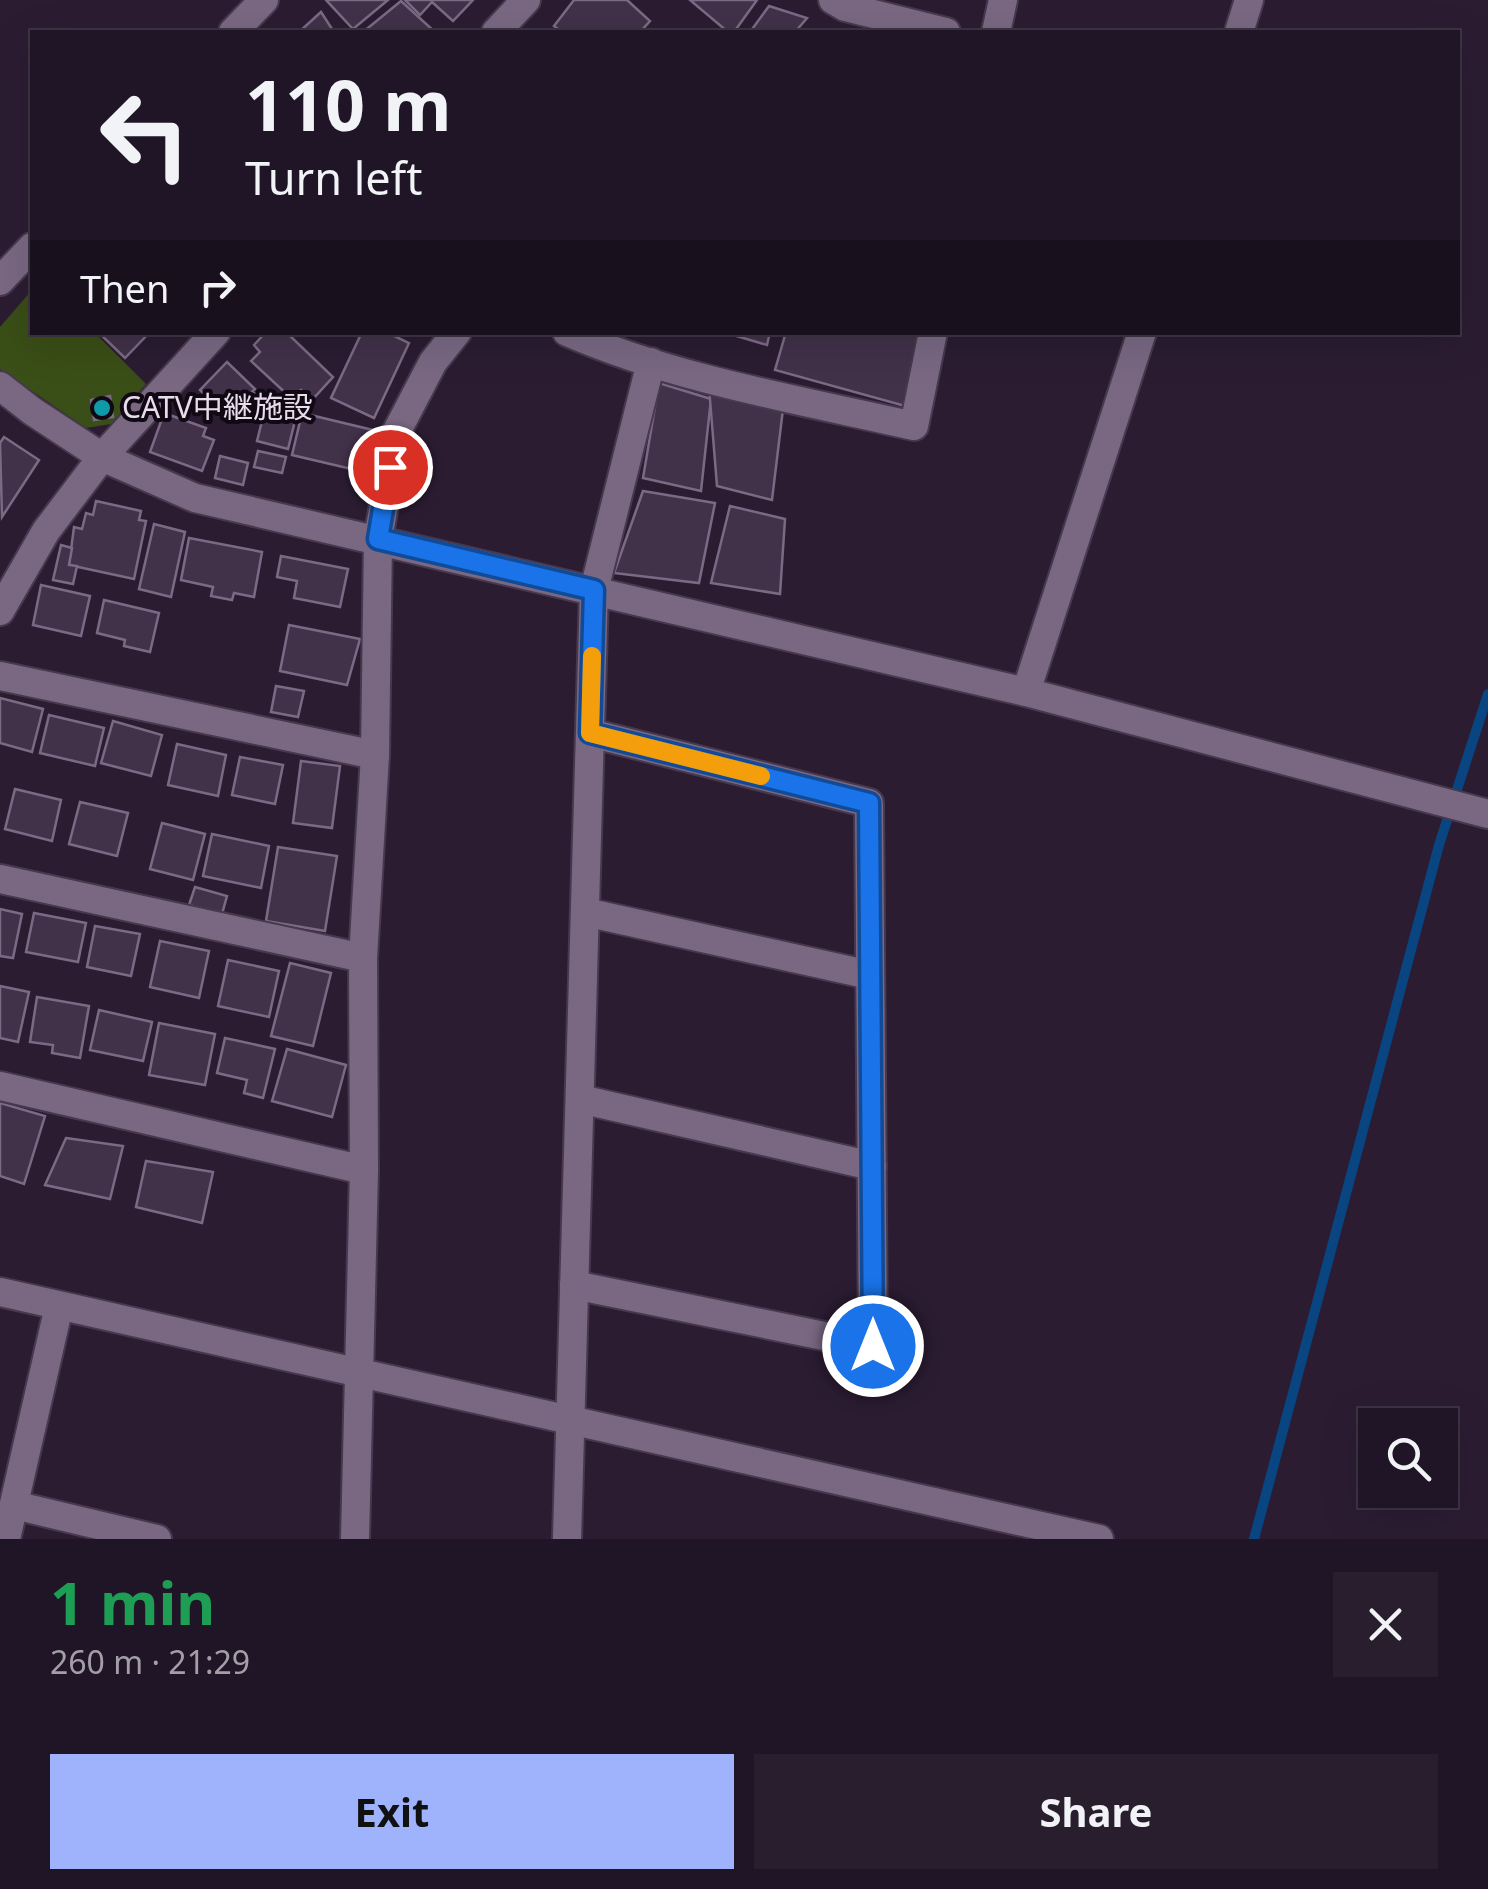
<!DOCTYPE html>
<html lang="en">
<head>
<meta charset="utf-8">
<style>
	:root { --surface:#201526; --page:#281e2e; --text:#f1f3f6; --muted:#a29fa7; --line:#3d3443; --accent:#9fb3fd }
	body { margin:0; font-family:"Noto Sans","Noto Sans JP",sans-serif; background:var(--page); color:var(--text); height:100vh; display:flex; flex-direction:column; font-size:38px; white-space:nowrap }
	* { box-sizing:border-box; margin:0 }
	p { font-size:32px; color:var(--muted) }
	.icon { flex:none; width:55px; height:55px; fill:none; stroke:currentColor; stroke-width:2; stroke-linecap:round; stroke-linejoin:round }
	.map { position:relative; height:1539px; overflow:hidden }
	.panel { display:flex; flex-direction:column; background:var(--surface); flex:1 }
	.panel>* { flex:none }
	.guide { position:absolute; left:30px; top:30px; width:1430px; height:305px; border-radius:0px; box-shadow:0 10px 40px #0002,0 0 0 2px var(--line); background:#201526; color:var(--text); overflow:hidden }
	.controls { position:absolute; left:1358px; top:1408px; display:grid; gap:20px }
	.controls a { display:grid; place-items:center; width:100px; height:100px; border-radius:0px; background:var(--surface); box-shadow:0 10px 40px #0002,0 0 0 2px var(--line); font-size:50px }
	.pin { position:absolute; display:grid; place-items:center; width:85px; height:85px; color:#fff; margin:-42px; border:5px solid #fff; border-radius:50%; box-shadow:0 2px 10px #0007 }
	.me { position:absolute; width:110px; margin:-55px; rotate:0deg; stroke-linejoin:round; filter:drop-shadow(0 0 8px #0008) }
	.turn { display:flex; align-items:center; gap:35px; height:210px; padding:0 50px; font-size:45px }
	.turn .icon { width:130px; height:130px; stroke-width:2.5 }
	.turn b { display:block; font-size:70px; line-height:85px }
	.then { display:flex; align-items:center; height:95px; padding:0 50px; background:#0003; gap:20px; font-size:38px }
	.round { display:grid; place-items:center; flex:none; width:105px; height:105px; border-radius:0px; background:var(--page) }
	.summary { display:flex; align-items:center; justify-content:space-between; height:170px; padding:0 50px }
	h1 { font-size:60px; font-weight:700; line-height:75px; color:#1e9e55 }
	.button { display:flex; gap:20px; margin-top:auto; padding:20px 50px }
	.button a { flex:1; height:115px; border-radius:0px; background:var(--accent); color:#111; font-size:40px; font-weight:700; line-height:115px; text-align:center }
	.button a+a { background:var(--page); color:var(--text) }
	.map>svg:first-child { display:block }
	.green { fill:#3a4e17 }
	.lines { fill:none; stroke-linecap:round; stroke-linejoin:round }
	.stream { stroke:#084581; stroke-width:10 }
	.building { fill:#413149; stroke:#7c6a85; stroke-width:2.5 }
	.minor-casing { stroke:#46394d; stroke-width:32 }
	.tertiary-casing { stroke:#46394d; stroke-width:32 }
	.minor { stroke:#7a6883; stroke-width:28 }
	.tertiary { stroke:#7a6883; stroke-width:28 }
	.route-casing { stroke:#114b97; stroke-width:25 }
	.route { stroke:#1a73e8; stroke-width:18 }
	.slow { stroke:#f59e0b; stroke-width:18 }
	.culture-dot { fill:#0f9aa8; stroke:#100913; stroke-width:4 }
	.labels { text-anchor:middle; stroke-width:8; stroke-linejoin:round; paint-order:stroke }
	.poi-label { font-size:30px; fill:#e7dded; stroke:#100913; text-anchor:start }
</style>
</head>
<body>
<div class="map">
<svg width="1488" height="1539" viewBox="0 0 1488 1539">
	<rect width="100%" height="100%" fill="#2b1c32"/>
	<path class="green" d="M32 290V332L95 333 146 384 111 424 86 428 0 369V327Z"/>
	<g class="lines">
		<path class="stream" d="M1254 1539 1439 845 1488 694"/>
	</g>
	<g class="building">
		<path d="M326 0H388L353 29Z"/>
		<path d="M405 0H473L453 21 432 2 420 15Z"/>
		<path d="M574 0H627L650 21 640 32H562L554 26Z"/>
		<path d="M690 0H757L734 32H728Z"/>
		<path d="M401 1 435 32H363Z"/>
		<path d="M769 6 807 18 795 32H750Z"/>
		<path d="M321 12 334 32H299Z"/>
		<path d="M98 332H150L125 358Z"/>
		<path d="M266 332H286L333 377 312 400 301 390 292 399 251 361 260 352 254 345Z"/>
		<path d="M362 332H386L409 343 374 418 331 398Z"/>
		<path d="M723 332H770L767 345Z"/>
		<path d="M786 332H923L905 406 775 370Z"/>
		<path d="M227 362 255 389 227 417 200 390Z"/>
		<path d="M659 383 711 399 701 491 643 478Z"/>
		<path d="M709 387 783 409 772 500 717 486Z"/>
		<path d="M253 393 264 396 259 418 248 416Z"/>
		<path d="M110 396 113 417 94 420 91 400Z"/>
		<path d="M266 405 297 413 288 449 257 441Z"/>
		<path d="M164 413 206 428 203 436 214 440 202 471 150 452Z"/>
		<path d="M302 413 377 431 373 445 367 443 360 471 292 455Z"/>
		<path d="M4 437 39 460 2 517 0 443Z"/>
		<path d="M258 451 286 457 282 473 254 467Z"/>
		<path d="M220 456 248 463 243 485 215 478Z"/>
		<path d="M643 491 715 503 699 583 614 573Z"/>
		<path d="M96 501 141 511 139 520 146 521 134 579 69 565 74 527 82 529 86 513 93 515Z"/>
		<path d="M730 506 785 519 780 594 711 583Z"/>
		<path d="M154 524 185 532 171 597 139 589Z"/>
		<path d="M189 538 262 552 254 597 234 593 232 600 211 596 213 587 181 580Z"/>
		<path d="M61 545 72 548 69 565 77 566 73 584 53 580Z"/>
		<path d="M281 556 348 569 340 607 294 598 297 581 277 577Z"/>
		<path d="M41 585 90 596 81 636 33 625Z"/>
		<path d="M104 600 159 613 150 652 124 646 125 640 97 633Z"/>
		<path d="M289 625 360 639 347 685 280 671Z"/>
		<path d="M276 686 304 691 298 717 271 712Z"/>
		<path d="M0 698 43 709 32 752 0 743Z"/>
		<path d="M49 715 104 728 95 766 40 753Z"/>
		<path d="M113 721 162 735 151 776 101 763Z"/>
		<path d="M177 744 226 755 218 796 168 785Z"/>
		<path d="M240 757 283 765 275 804 232 795Z"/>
		<path d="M301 761 340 766 332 828 293 823Z"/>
		<path d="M15 789 61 800 52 841 5 829Z"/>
		<path d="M80 802 128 813 117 856 69 844Z"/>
		<path d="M162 823 205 834 193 880 150 869Z"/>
		<path d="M212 834 269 846 261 888 203 876Z"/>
		<path d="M278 847 337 856 325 931 266 921Z"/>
		<path d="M195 887 227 896 222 914 189 905Z"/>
		<path d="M0 909 22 914 13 958 0 956Z"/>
		<path d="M34 913 86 923 78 962 26 952Z"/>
		<path d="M95 926 140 934 131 976 87 967Z"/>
		<path d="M160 941 209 951 199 998 150 987Z"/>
		<path d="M228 960 279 971 269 1017 218 1006Z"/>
		<path d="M290 963 331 973 313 1046 271 1036Z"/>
		<path d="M0 986 29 992 18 1042 0 1038Z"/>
		<path d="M37 997 89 1006 80 1058 52 1053 53 1045 30 1042Z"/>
		<path d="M99 1010 152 1022 143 1061 90 1050Z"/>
		<path d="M159 1023 215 1034 205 1085 149 1075Z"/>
		<path d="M225 1038 275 1049 263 1098 244 1093 247 1080 217 1073Z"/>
		<path d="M287 1049 346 1065 332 1117 272 1101Z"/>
		<path d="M0 1103 45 1116 24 1184 0 1176Z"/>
		<path d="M66 1138 123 1146 110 1199 45 1185Z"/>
		<path d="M146 1161 213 1172 202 1223 136 1207Z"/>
	</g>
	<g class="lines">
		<g class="minor-casing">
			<g id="minor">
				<path d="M833 0 845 7 946 32"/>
				<path d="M496 32 526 0"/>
				<path d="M996 32 1003 0"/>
				<path d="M1239 32 1249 0"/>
				<path d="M567 332C675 379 799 400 914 426L933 332"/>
				<path d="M0 386 32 411 102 457 195 498 1026 692 1488 814"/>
				<path d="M0 611 46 531 102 457 216 332"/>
				<path d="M0 676 375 755"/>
				<path d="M1026 692 1142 332"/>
				<path d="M0 879 363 958"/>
				<path d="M585 912 870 975"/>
				<path d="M0 1086 364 1170"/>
				<path d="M580 1099 872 1166"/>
				<path d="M574 1285 873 1346 869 803 590 733"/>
				<path d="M0 1292 1099 1539"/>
				<path d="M14 1505 157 1539"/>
				<path d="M6 1539 59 1306"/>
				<path d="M355 1539 364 1170 363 958 375 755 378 539 397 431 433 362 457 332"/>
				<path d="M567 1539 594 590 651 362"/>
			</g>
		</g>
		<g class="tertiary-casing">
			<g id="tertiary">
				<path d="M233 32 264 0"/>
				<path d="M0 281 32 247"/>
			</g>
		</g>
		<use href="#minor" class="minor"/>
		<use href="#tertiary" class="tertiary"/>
	</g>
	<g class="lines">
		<g class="route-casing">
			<path id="route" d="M390 467 378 539 594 590 590 733 869 803 873 1346"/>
		</g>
		<use href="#route" class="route"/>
		<path class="slow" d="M592 656 590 733 761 776"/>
	</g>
	<circle class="culture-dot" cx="102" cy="408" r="10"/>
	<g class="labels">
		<g class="poi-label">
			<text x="122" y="418">CATV中継施設</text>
		</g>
	</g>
</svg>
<div class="controls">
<a><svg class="icon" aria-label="search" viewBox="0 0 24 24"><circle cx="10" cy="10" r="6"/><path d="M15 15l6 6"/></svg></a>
</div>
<div class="pin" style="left:390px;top:467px;background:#d93025"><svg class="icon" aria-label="arrive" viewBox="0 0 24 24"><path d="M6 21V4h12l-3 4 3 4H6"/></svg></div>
<svg class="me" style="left:873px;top:1346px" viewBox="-20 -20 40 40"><circle r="17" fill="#1a73e8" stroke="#fff" stroke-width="3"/><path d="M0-11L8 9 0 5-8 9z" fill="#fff"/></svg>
<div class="guide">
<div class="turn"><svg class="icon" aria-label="left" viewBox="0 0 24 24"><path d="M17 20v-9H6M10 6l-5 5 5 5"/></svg><div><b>110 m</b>Turn left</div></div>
<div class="then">Then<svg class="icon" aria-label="right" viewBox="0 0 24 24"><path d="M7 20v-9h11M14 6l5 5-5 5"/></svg></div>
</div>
</div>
<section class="panel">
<div class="summary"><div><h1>1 min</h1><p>260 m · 21:29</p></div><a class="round"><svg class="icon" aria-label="close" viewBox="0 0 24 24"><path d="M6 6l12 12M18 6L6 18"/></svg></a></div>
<div class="button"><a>Exit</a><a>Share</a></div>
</section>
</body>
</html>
